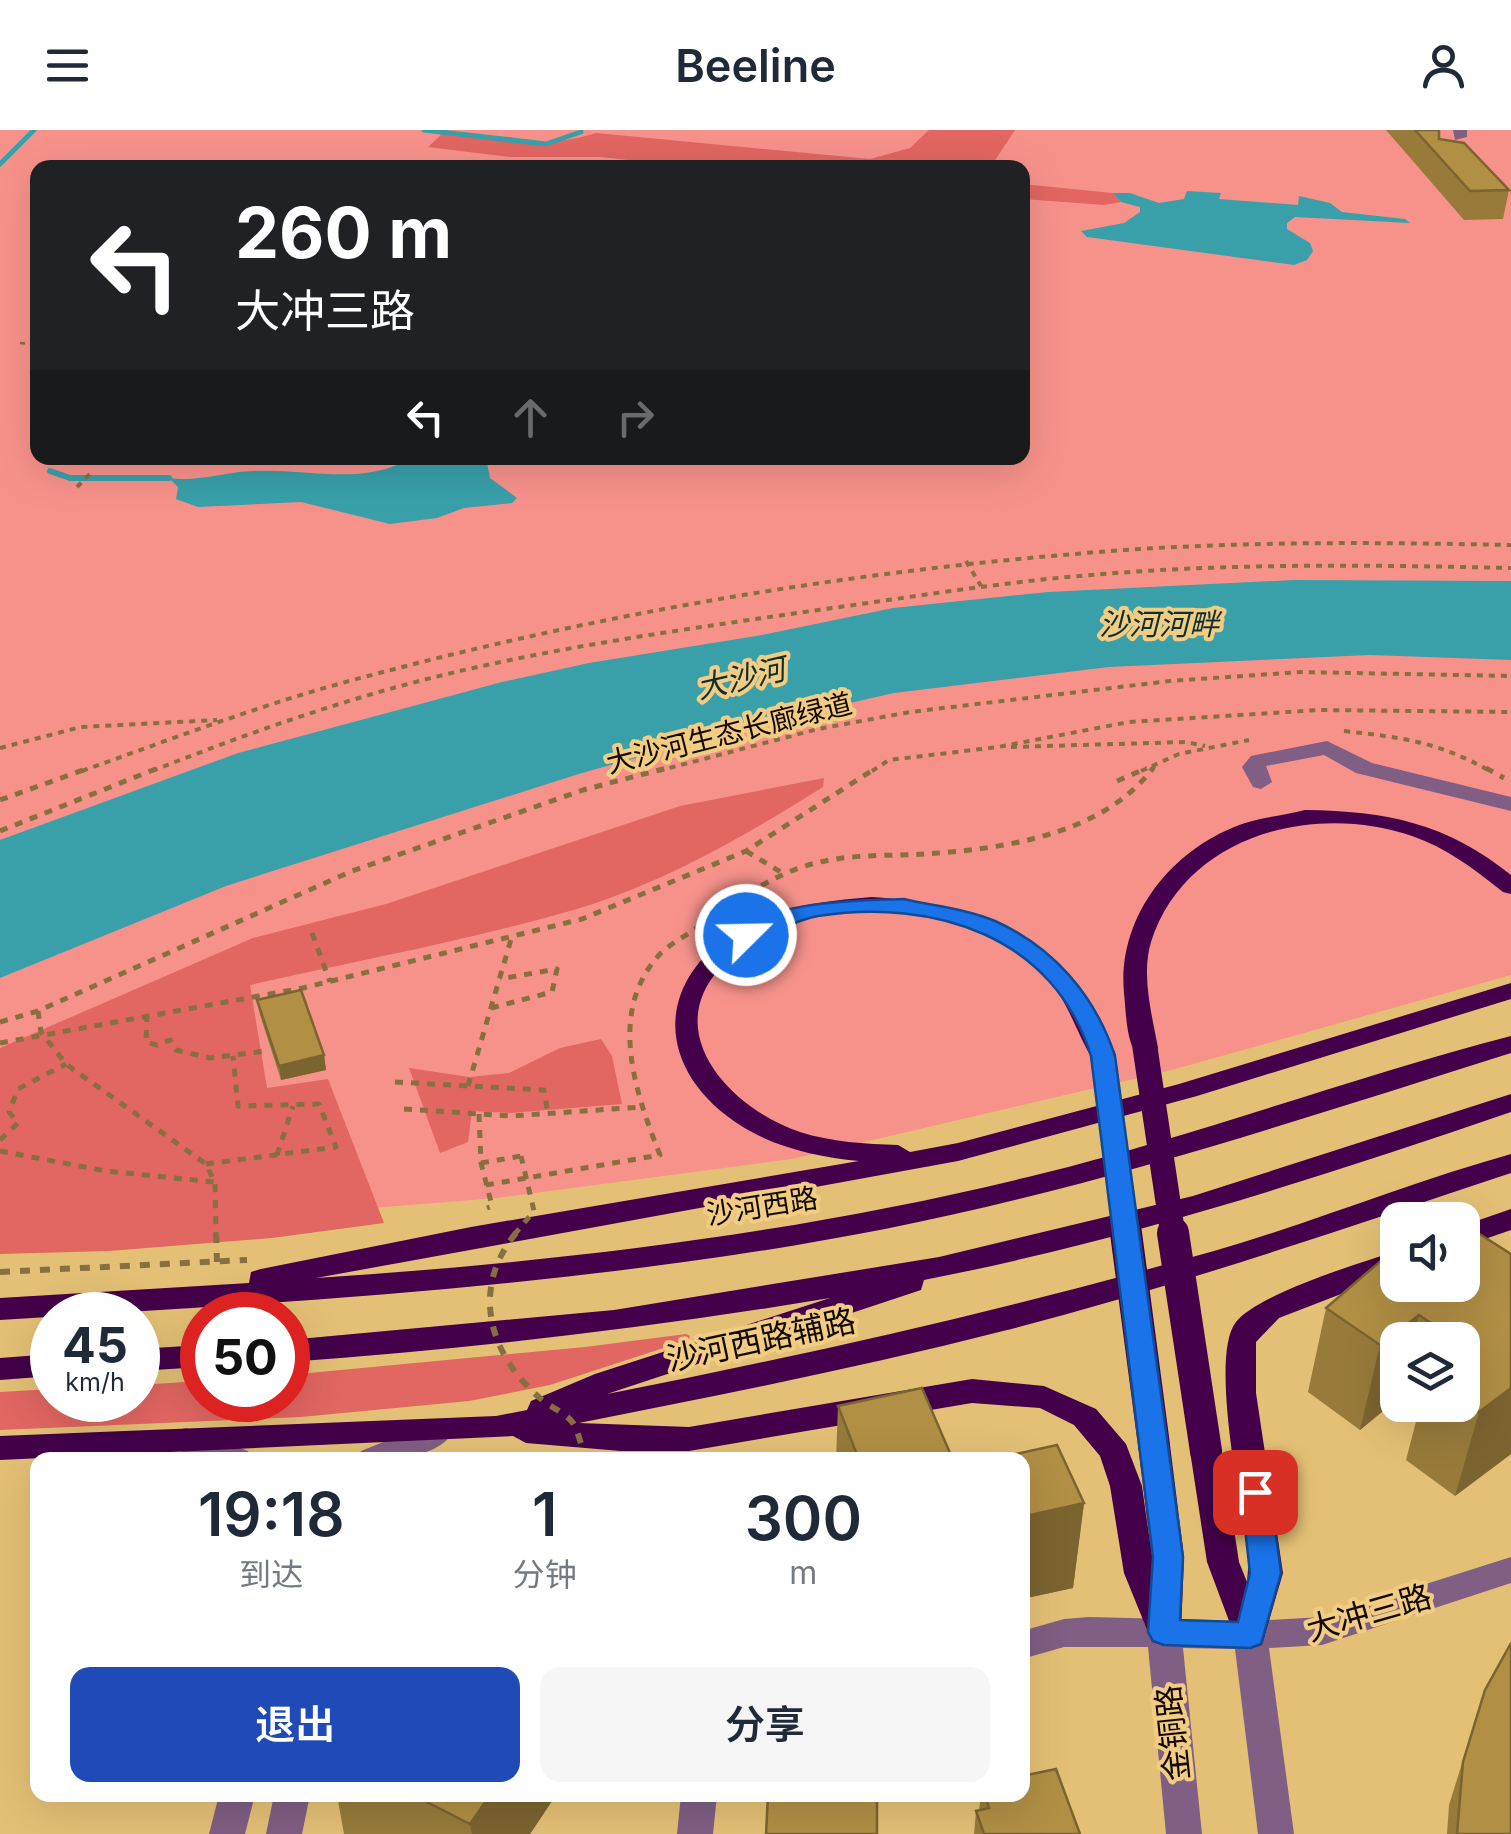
<!DOCTYPE html>
<html lang="zh">
<head>
<meta charset="utf-8">
<style>
	:root { --surface:#fff; --page:#f6f6f7; --text:#1f2937; --muted:#747a83; --accent:#204ab8 }
	body { margin:0; font-family:Inter,"Noto Sans SC",sans-serif; background:var(--page); color:var(--text); height:100vh; display:flex; flex-direction:column; font-size:38px; white-space:nowrap }
	* { box-sizing:border-box; margin:0 }
	p { font-size:32px; color:var(--muted) }
	.icon { flex:none; width:55px; height:55px; fill:none; stroke:currentColor; stroke-width:2; stroke-linecap:round; stroke-linejoin:round }
	.map { position:relative; flex:1; overflow:hidden }
	.drawer { position:absolute; left:30px; top:1322px; width:1000px; height:350px; display:flex; flex-direction:column; background:var(--surface); border-radius:20px; box-shadow:0 10px 40px #0002 }
	.drawer>* { flex:none }
	.banner { position:absolute; left:30px; top:30px; width:1000px; height:305px; border-radius:20px; box-shadow:0 10px 40px #0002; background:#202124; color:#fff; overflow:hidden }
	.fabs { position:absolute; left:1380px; top:1072px; display:grid; gap:20px }
	.fabs a { display:grid; place-items:center; width:100px; height:100px; border-radius:20px; background:var(--surface); box-shadow:0 10px 40px #0002; font-size:50px }
	.speed { position:absolute; left:30px; top:1162px; display:flex; gap:20px; font-size:50px; font-weight:700; text-align:center }
	.speed>* { display:grid; place-content:center; width:130px; height:130px; border-radius:50%; background:var(--surface); box-shadow:0 10px 40px #0002; line-height:1 }
	.speed small { font-size:25px; font-weight:400 }
	.speed .limit { border:15px solid #d22; background:#fff; color:#111 }
	.pin { position:absolute; display:grid; place-items:center; width:85px; height:85px; color:#fff; margin:-42px; border-radius:20px; box-shadow:0 5px 15px #0006 }
	.me { position:absolute; width:110px; margin:-55px; rotate:67deg; stroke-linejoin:round; filter:drop-shadow(0 0 8px #0008) }
	.turn { display:flex; align-items:center; gap:35px; height:210px; padding:0 40px; font-size:45px }
	.turn .icon { width:130px; height:130px; stroke-width:2.5 }
	.turn b { display:block; font-size:70px; line-height:85px }
	.lanes { display:flex; align-items:center; height:95px; padding:0 40px; background:#0003; justify-content:center; gap:50px; direction:ltr }
	.lanes .off { opacity:.35 }
	.eta { display:flex; justify-content:space-evenly; align-items:center; height:170px; text-align:center }
	.eta b { font-size:60px; font-weight:600; line-height:70px }
	.button { display:flex; gap:20px; margin-top:auto; padding:20px 40px }
	.button a { flex:1; height:115px; border-radius:20px; background:var(--accent); color:#fff; font-size:40px; font-weight:600; line-height:115px; text-align:center }
	.button a+a { background:var(--page); color:var(--text) }
	header { display:flex; justify-content:space-between; align-items:center; height:130px; padding:0 40px; background:var(--surface); font-size:45px; font-weight:600 }
	.map>svg:first-child { display:block }
	.green { fill:#f7928b; fill-rule:evenodd }
	.forest { fill:#e26662 }
	.water { fill:#39a0aa }
	.lines { fill:none; stroke-linecap:round; stroke-linejoin:round }
	.stream-far1 { stroke:#39a0aa; stroke-width:5 }
	.stream { stroke:#39a0aa; stroke-width:6 }
	.path-far3 { stroke:#886f42; stroke-width:2.5; stroke-dasharray:5 5; stroke-linecap:butt }
	.path-far2 { stroke:#886f42; stroke-width:4; stroke-dasharray:6 6; stroke-linecap:butt }
	.path-far1 { stroke:#886f42; stroke-width:5; stroke-dasharray:8 8; stroke-linecap:butt }
	.path { stroke:#886f42; stroke-width:6; stroke-dasharray:10 10; stroke-linecap:butt }
	.minor { fill:#815e83; fill-rule:evenodd }
	.major { fill:#44004a; fill-rule:evenodd }
	.path-bridge-far1 { stroke:#886f42; stroke-width:5; stroke-dasharray:8 8; stroke-linecap:butt }
	.path-bridge { stroke:#886f42; stroke-width:6; stroke-dasharray:10 10; stroke-linecap:butt }
	.major-bridge-far1 { stroke:#44004a; stroke-width:25 }
	.major-bridge { stroke:#44004a; stroke-width:32 }
	.wall { fill:#987b3b }
	.shaded-wall { fill:#7c6430 }
	.building { fill:#b18f45; stroke:#7c6430; stroke-width:2.5 }
	.route { fill:#1a73e8; stroke:#114b97; stroke-width:2.5 }
	.labels { text-anchor:middle; stroke-width:8; stroke-linejoin:round; paint-order:stroke }
	.street-label { font-size:28px; fill:#130900; stroke:#f1cd83 }
	.water-label { font-size:30px; font-style:italic; fill:#0f2e32; stroke:#f1cd83 }
	.near-street-label { font-size:32px; fill:#130900; stroke:#f1cd83 }
</style>
</head>
<body>
<header><svg class="icon" aria-label="menu" viewBox="0 0 24 24"><path d="M4 6h16M4 12h16M4 18h16"/></svg>Beeline<svg class="icon" aria-label="person" viewBox="0 0 24 24"><circle cx="12" cy="8" r="4"/><path d="M4 21q1-7 8-7t8 7"/></svg></header>
<div class="map">
<svg width="1511" height="1704" viewBox="0 0 1511 1704">
	<rect width="100%" height="100%" fill="#e4c076"/>
	<path class="green" d="M0 0H1511V845L1168 941 792 1029 497 1068 0 1108ZM38 38H1022V328H38Z"/>
	<g class="forest">
		<path d="M929 0H1015L990 38 694 37 600 27H510L428 17 444 2C497 9 543 20 596 3L870 29 910 18Z"/>
		<path d="M1022 54 1113 63 1121 72 1104 75 1023 69Z"/>
		<path d="M824 648 823 657C745 706 660 755 570 781 465 811 356 831 250 855L267 958 328 949 384 1093 272 1108 109 1121 0 1124V918L253 808 386 774 680 676Z"/>
		<path d="M601 909 612 926 622 974 510 983 472 981 468 1012 440 1023 409 938 469 947 509 943 560 918Z"/>
		<path d="M686 1204 690 1206 688 1210 550 1255 469 1271 301 1287 0 1300V1262L52 1259V1270H138V1255L202 1251V1270H288V1245L585 1217Z"/>
	</g>
	<g class="water">
		<path d="M1187 61 1221 63 1219 69 1298 75 1299 66 1330 73 1342 82 1405 89 1410 93 1295 87 1287 93V99L1310 113 1313 121 1307 130 1294 135 1087 107 1081 101 1124 93 1140 82V77L1121 72 1113 63H1130L1159 73 1184 69Z"/>
		<path d="M412 328H486L490 348 517 368 512 373 464 378 437 388 390 394 301 372 198 377 176 369 178 357 169 348C199 352 224 342 253 341 309 338 360 357 412 328Z"/>
		<path d="M1293 450 1511 451V530L1370 525 1109 537 894 563 753 595 582 643 226 756 0 848V710L238 623 502 552 589 533 762 505 893 478 1048 462Z"/>
	</g>
	<g class="lines">
		<g class="stream-far1">
			<path d="M424 0 546 14 581 2"/>
			<path d="M0 34 34 0"/>
		</g>
		<path class="stream" d="M50 341 70 348H169"/>
		<path class="path-far3" d="M20 213 38 215"/>
		<g class="path-far2">
			<path d="M77 357 92 342"/>
			<path d="M966 431 981 456"/>
			<path d="M1344 601C1404 608 1436 611 1490 641"/>
			<path d="M1011 617 1186 612 1205 616"/>
			<path d="M0 618 81 597 217 590"/>
			<path d="M82 641C177 607 271 571 368 546 600 484 835 444 1074 424 1219 411 1365 412 1511 415"/>
			<path d="M152 641C243 605 336 572 431 548 559 516 688 499 818 480 913 467 1007 451 1103 444 1239 433 1375 435 1511 438"/>
			<path d="M658 641 818 599 910 582 1170 551 1301 542 1511 546"/>
			<path d="M872 641 889 630 998 617 1129 592 1319 580 1511 582"/>
			<path d="M1141 641 1179 624 1249 610"/>
			<path d="M1151 641 1156 634"/>
		</g>
		<g class="path-far1">
			<path d="M1486 638 1504 648"/>
			<path d="M1117 651 1147 638"/>
			<path d="M0 670 89 638"/>
			<path d="M0 701 158 638"/>
			<path d="M746 721 784 744"/>
			<path d="M312 803 330 852"/>
			<path d="M491 878 552 862 557 839 500 849"/>
			<path d="M38 881 41 902 66 934 206 1034 215 1053 216 1105"/>
			<path d="M147 884 146 912 157 915 170 910 176 920 210 928 266 921"/>
			<path d="M0 892 38 881 352 741 583 660 667 638"/>
			<path d="M0 913 303 858 582 789 746 721 876 638"/>
			<path d="M395 952 544 960 548 984"/>
			<path d="M468 956 512 806"/>
			<path d="M404 979 512 986 641 977"/>
			<path d="M479 984 481 1033 492 1076 487 1078"/>
			<path d="M0 1010 18 993 9 982 18 959 66 934"/>
			<path d="M0 1021 106 1041 214 1052"/>
			<path d="M277 1025 293 976"/>
			<path d="M481 1033 521 1026"/>
			<path d="M206 1034 336 1017 319 974 238 976 233 926"/>
			<path d="M486 1055 660 1025C635 962 607 881 660 824 671 813 686 806 698 797 738 770 777 740 825 731 858 724 892 726 924 724 1003 719 1103 705 1153 638"/>
		</g>
		<g class="path">
			<path d="M216 1103 217 1132"/>
			<path d="M0 1142 247 1130"/>
		</g>
		<g class="minor">
			<path d="M1453 0H1467V7L1455 10Z"/>
			<path d="M1327 611 1372 633 1511 667V681L1356 643 1324 625 1266 636 1272 652 1261 659 1253 657 1242 637 1251 626Z"/>
			<path d="M437 1290 448 1294 453 1302C437 1330 384 1330 356 1330L361 1321Z"/>
			<path d="M186 1298 248 1321 253 1330H204L175 1319 170 1310 175 1301Z"/>
			<path d="M1511 1427V1453L1322 1515 1269 1518 1294 1704H1258L1235 1519 1183 1518 1202 1704H1166L1148 1517H1064L1022 1529V1501L1064 1489 1089 1487 1250 1491 1322 1487Z"/>
			<path d="M219 1665H255L245 1704H209Z"/>
			<path d="M274 1665H310L302 1704H266Z"/>
			<path d="M681 1665H717L713 1704H677Z"/>
		</g>
		<g class="major">
			<path d="M1305 680C1387 681 1446 693 1511 745V764L1503 762C1474 739 1447 718 1412 706 1314 672 1185 705 1151 812 1141 845 1152 885 1158 918L1154 924H1136C1126 908 1126 882 1124 863 1117 786 1173 717 1245 693 1264 687 1286 685 1305 680Z"/>
			<path d="M872 767C989 775 1074 809 1116 926L1112 932H1094C1075 901 1068 868 1041 841 967 766 794 757 721 837 658 905 735 981 800 1002 831 1012 866 1014 898 1015L910 1022 958 1013 1179 954 1511 853V869L1197 966 958 1031 316 1148C560 1132 803 1103 1040 1044 1199 1005 1353 947 1511 906V923C1305 988 1098 1057 885 1099 593 1156 293 1172 0 1190V1168L249 1153 251 1142 261 1139 471 1097 859 1031C819 1027 777 1018 743 997 660 946 649 858 734 802 774 776 826 771 872 767Z"/>
			<path d="M1511 964V982C1318 1048 1124 1111 924 1150L921 1160 607 1264C811 1224 1013 1178 1214 1121 1314 1092 1411 1052 1511 1024V1043C1343 1099 1175 1157 1003 1201 862 1237 721 1265 579 1293L689 1297 972 1249 1044 1256 1096 1279 1126 1314 1142 1356 1151 1419 1138 1315 1143 1306 1154 1303 1165 1306 1170 1315 1184 1427 1181 1502 1176 1512 1164 1516 1152 1512 1124 1443 1110 1356 1100 1326 1074 1295 1040 1278 972 1273 689 1321H621L526 1313 513 1306 0 1330V1306L496 1286 527 1280 531 1271 595 1244 830 1168C650 1198 470 1219 288 1232V1210L614 1180 939 1127 1193 1066Z"/>
			<path d="M1511 1079V1100L1462 1117V1096Z"/>
			<path d="M1398 1121V1142L1279 1188 1256 1212V1263L1283 1443 1262 1515 1250 1519 1238 1515 1207 1432 1190 1321 1195 1312 1206 1309 1217 1312 1222 1321 1239 1432 1247 1452 1249 1427C1242 1381 1209 1225 1236 1192 1258 1164 1361 1132 1398 1121Z"/>
			<path d="M202 1215V1237L138 1241V1219Z"/>
			<path d="M52 1224V1246L0 1250V1228Z"/>
		</g>
		<path class="path-bridge-far1" d="M514 1105 534 1081 521 1026"/>
		<path class="path-bridge" d="M516 1103C470 1159 489 1225 541 1269 550 1277 566 1283 573 1293 579 1303 582 1319 586 1330"/>
		<g class="major-bridge-far1">
			<path d="M1145 918 1173 1105"/>
			<path d="M1103 926 1127 1105"/>
		</g>
		<g class="major-bridge">
			<path d="M1126 1103 1154 1315"/>
			<path d="M1173 1103 1206 1321"/>
		</g>
	</g>
	<g class="wall">
		<path d="M1386 0H1439V9L1509 60 1503 89 1464 90Z"/>
		<path d="M257 870 324 925 326 940 281 950 260 885Z"/>
		<path d="M1462 1155 1511 1324 1455 1366 1406 1330 1418 1284 1406 1275H1462V1210H1398V1269L1360 1300 1308 1262 1326 1178Z"/>
		<path d="M838 1276 953 1330H836Z"/>
		<path d="M1022 1330 1084 1373 1073 1458 1022 1469Z"/>
		<path d="M1485 1560 1511 1704H1447L1449 1675Z"/>
		<path d="M337 1665H556L530 1704H344Z"/>
		<path d="M981 1665H1022L1080 1704H974L976 1681 979 1680Z"/>
	</g>
	<g class="shaded-wall">
		<path d="M324 925 326 940 281 950 279 936Z"/>
		<path d="M1419 1185 1412 1210H1398L1397 1269 1360 1300 1380 1215Z"/>
		<path d="M1511 1258V1324L1455 1366 1479 1282Z"/>
		<path d="M1084 1373 1073 1458 1022 1469V1416L1026 1386Z"/>
		<path d="M490 1665H556L530 1704H472L470 1694Z"/>
	</g>
	<g class="building">
		<path d="M1415 0H1439V9L1464 13 1509 60 1470 61Z"/>
		<path d="M301 860 324 925 279 936 257 870Z"/>
		<path d="M1462 1093 1511 1124V1258L1479 1282 1462 1270V1218L1465 1216 1462 1214V1210H1456L1419 1185 1380 1215 1326 1178 1390 1123 1394 1126 1398 1123V1155H1462Z"/>
		<path d="M922 1258 953 1330H859L838 1276Z"/>
		<path d="M1057 1315 1084 1373 1026 1386 1022 1379V1330H989Z"/>
		<path d="M1511 1513V1704H1457L1463 1632 1485 1560Z"/>
		<path d="M1056 1639 1080 1704H984L976 1681 989 1678 985 1665H1022V1646Z"/>
		<path d="M413 1665H490L470 1694Z"/>
		<path d="M768 1665H877V1704H766Z"/>
	</g>
	<path class="route" d="M904 769C933 776 967 779 995 791 1053 817 1095 865 1115 926L1183 1427 1180 1490 1238 1492 1250 1443 1241 1362 1245 1353 1255 1350 1266 1353 1270 1362 1281 1443 1261 1514 1250 1518 1164 1515 1153 1511 1148 1502 1153 1427 1091 926C1054 806 934 768 818 786 793 790 771 806 746 812L735 805C769 770 857 771 904 769Z"/>
	<g class="labels">
		<g class="street-label">
			<text transform="translate(729 603) rotate(-14)" y="10">大沙河生态长廊绿道</text>
			<text transform="translate(762 1076) rotate(-9)" y="10">沙河西路</text>
		</g>
		<g class="water-label">
			<text x="1159" y="505">沙河河畔</text>
			<text transform="translate(741 549) rotate(-13)" y="10">大沙河</text>
		</g>
		<g class="near-street-label">
			<text transform="translate(761 1210) rotate(-12)" y="11">沙河西路辅路</text>
			<text transform="translate(1369 1483) rotate(-16)" y="11">大冲三路</text>
			<text transform="translate(1173 1603) rotate(-96)" y="11">金铜路</text>
		</g>
	</g>
</svg>
<div class="fabs">
<a><svg class="icon" aria-label="sound" viewBox="0 0 24 24"><path d="M4 9h4l5-4v14l-5-4H4zM17 9q2 3 0 6"/></svg></a>
<a><svg class="icon" aria-label="layers" viewBox="0 0 24 24"><path d="M12 4l9 5-9 5-9-5zM3 14l9 5 9-5"/></svg></a>
</div>
<div class="speed"><div>45<small>km/h</small></div><div class="limit">50</div></div>
<div class="pin" style="left:1255px;top:1362px;background:#d93025"><svg class="icon" aria-label="arrive" viewBox="0 0 24 24"><path d="M6 21V4h12l-3 4 3 4H6"/></svg></div>
<svg class="me" style="left:746px;top:805px" viewBox="-20 -20 40 40"><circle r="17" fill="#1a73e8" stroke="#fff" stroke-width="3"/><path d="M0-11L8 9 0 5-8 9z" fill="#fff"/></svg>
<div class="banner">
<div class="turn"><svg class="icon" aria-label="left" viewBox="0 0 24 24"><path d="M17 20v-9H6M10 6l-5 5 5 5"/></svg><div><b>260 m</b>大冲三路</div></div>
<div class="lanes"><svg class="icon" aria-label="left" viewBox="0 0 24 24"><path d="M17 20v-9H6M10 6l-5 5 5 5"/></svg><svg class="icon off" aria-label="ahead" viewBox="0 0 24 24"><path d="M12 20V5M6 11l6-6 6 6"/></svg><svg class="icon off" aria-label="right" viewBox="0 0 24 24"><path d="M7 20v-9h11M14 6l5 5-5 5"/></svg></div>
</div>
<section class="drawer">
<div class="eta">
<div><b>19:18</b><p>到达</p></div>
<div><b>1</b><p>分钟</p></div>
<div><b>300</b><p>m</p></div>
</div>
<div class="button"><a>退出</a><a>分享</a></div>
</section>
</div>
</body>
</html>
